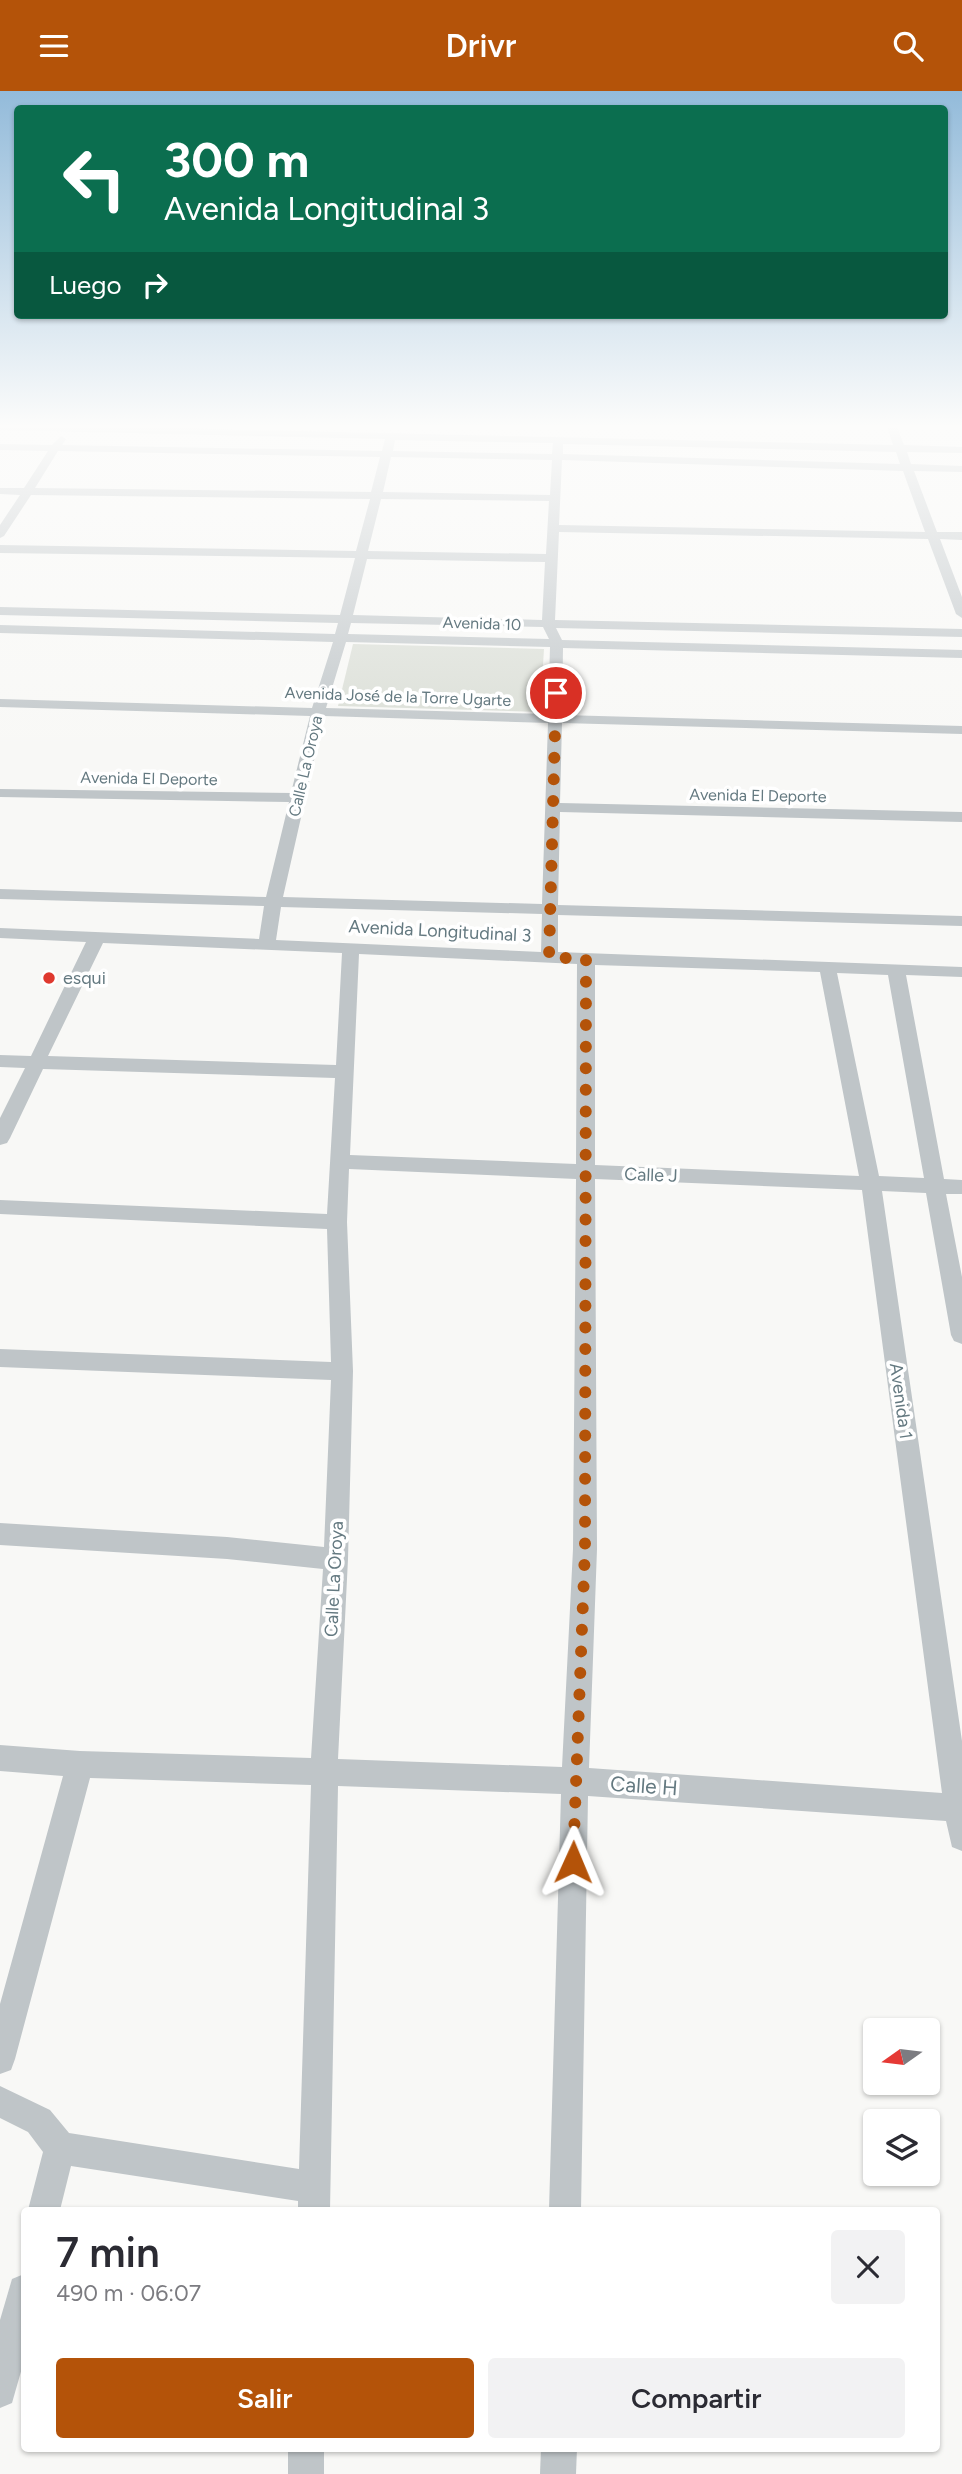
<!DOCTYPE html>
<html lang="es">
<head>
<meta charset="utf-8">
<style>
	:root { --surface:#fff; --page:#f2f2f3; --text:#2b2b33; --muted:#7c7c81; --accent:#b45309 }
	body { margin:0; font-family:Figtree,sans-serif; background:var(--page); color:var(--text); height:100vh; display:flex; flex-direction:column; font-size:26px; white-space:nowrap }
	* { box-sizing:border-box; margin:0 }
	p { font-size:23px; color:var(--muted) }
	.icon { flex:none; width:38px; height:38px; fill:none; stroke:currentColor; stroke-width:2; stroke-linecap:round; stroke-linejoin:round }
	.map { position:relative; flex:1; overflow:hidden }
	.details { position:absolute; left:21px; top:2116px; width:919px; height:245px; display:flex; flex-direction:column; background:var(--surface); border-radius:7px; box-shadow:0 2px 5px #0004 }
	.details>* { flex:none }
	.hud { position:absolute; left:14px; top:14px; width:934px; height:214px; border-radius:7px; box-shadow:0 2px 5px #0004; background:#0b6e4f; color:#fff; overflow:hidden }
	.needle { width:46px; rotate:256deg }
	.tools { position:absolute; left:863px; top:1927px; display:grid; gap:14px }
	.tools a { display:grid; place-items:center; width:77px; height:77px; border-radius:7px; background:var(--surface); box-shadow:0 2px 5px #0004; font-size:35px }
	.pin { position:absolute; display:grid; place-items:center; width:60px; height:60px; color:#fff; margin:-30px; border:4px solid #fff; border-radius:50%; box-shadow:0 2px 7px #0007 }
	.me { position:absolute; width:77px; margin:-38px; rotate:1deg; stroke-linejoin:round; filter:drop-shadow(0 0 5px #0008) }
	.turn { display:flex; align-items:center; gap:24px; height:147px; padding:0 35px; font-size:32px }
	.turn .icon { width:91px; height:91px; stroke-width:2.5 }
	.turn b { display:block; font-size:49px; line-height:60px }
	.then { display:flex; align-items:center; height:66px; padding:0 35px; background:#0003; gap:14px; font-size:26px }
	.round { display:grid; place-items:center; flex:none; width:74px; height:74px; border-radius:7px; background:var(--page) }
	.summary { display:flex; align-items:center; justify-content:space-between; height:119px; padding:0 35px }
	h1 { font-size:42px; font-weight:600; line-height:52px }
	.button { display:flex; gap:14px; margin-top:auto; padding:14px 35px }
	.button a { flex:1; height:80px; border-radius:7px; background:var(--accent); color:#fff; font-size:28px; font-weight:600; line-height:80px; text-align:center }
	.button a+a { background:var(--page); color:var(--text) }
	header { display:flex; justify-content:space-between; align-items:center; height:91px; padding:0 35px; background:var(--accent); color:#fff; font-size:32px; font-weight:600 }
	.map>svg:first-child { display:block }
	.green { fill:#d9ddd5 }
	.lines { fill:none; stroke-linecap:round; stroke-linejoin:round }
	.street { fill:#bfc5c8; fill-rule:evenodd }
	.route { stroke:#b45309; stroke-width:12; stroke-dasharray:0 21.6 }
	.poi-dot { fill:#df392f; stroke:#fff; stroke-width:2.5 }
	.labels { text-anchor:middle; stroke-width:7; stroke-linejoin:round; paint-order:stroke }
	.far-street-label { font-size:16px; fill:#647980; stroke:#fff }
	.street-label { font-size:18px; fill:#647980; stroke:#fff }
	.poi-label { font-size:18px; fill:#647980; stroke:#fff; text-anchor:start }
	.near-street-label { font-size:21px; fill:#647980; stroke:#fff }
</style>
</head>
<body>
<header><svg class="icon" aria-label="menu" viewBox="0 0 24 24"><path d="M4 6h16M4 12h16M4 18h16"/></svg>Drivr<svg class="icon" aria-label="search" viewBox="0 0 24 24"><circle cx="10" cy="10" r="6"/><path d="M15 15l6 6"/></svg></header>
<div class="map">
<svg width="962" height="2383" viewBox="0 0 962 2383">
	<rect width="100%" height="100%" fill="#f8f8f6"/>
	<path class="green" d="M353 553 544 558 540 621 338 615Z"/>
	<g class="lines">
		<g class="street">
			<path d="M0 336H131L893 354 887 336H897L904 354 962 356V362L907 361 911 373 962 375V381L914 380 937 441H962V449L940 448 962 506V527L956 523 928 448 559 441 555 529 962 538V546L556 537 562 549 962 559V567L563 557 562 624 962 635V643L562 632 560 712 962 721V731L560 721 558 814 962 825V835L558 824V861L962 876V886L906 884 944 1088 962 1089V1103H946L962 1186V1253L954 1250 951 1244 926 1102 882 1100 962 1650V1760L952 1756 946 1730 588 1705 581 2119H549L561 1703 338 1695 330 2119H298V2110L71 2075 60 2119H28L43 2061 28 2041 0 2027V1995L50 2019 69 2042 299 2078 311 1694 90 1687 15 1968 11 1979 0 1983V1913L63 1685 0 1680V1654L80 1660 311 1667 323 1478 227 1468 0 1454V1432L227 1446 324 1456 331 1289 0 1276V1258L331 1271 327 1138 0 1123V1109L327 1123 335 987 43 978 10 1047 7 1052 0 1054V1027L25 977 0 976V964L31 965 86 851 0 847V837L259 848 264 815 0 808V798L266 806 289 711 0 706V698L291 702 310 625 0 616V608L312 617 333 551 0 542V534L335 543 338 532 0 524V516L340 524 355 467 0 462V454L356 460 370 408 31 404 4 445 0 447V434L20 404 0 403V397H24L48 360 0 359V353L52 354 61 345 66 348 62 354 382 360 385 348 0 339ZM395 349 553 352 552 363 393 360ZM563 353 896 361 900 373 563 363ZM58 360 380 366 371 401 35 397ZM391 366 552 369 550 404 383 401ZM562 369 903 380 925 441 559 434ZM381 408 549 410 546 463 368 460ZM367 468 545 471 542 529 353 524ZM351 532 543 536 549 548 348 543ZM346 551 550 556 548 623 326 617ZM324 625 548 632 542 813 283 806ZM281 816 542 823 541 861 276 849ZM103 852 342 862 336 974 48 965ZM359 863 577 873 576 1073 350 1064ZM595 874 820 881 859 1085 595 1074ZM837 882 888 884 924 1087 879 1085ZM349 1078 576 1088 573 1458 562 1676 338 1668 348 1468 353 1280 347 1131ZM595 1088 862 1099 942 1702 589 1677 597 1458Z"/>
			<path d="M24 2183V2270L12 2312 0 2317V2229L12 2188Z"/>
			<rect x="288" y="2357" width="36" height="26"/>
			<path d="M541 2357H577L576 2383H540Z"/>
		</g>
	</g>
	<linearGradient id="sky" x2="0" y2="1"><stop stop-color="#93bbda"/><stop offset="0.5" stop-color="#fcfcfb"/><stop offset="1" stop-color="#fcfcfb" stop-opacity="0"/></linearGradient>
	<rect width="962" height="670" fill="url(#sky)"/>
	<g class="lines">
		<path class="route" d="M556 602 549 866 586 868 585 1458 573 1771"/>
	</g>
	<circle class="poi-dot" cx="49" cy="887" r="7"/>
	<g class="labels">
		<g class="far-street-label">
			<text transform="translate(482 532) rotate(2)" y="6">Avenida 10</text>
			<text transform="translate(398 605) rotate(2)" y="6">Avenida José de la Torre Ugarte</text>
			<text transform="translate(305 675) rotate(-77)" y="6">Calle La Oroya</text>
			<text transform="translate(149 687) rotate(1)" y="6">Avenida El Deporte</text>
			<text transform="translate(758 704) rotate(1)" y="6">Avenida El Deporte</text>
		</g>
		<g class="street-label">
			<text transform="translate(440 840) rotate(3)" y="6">Avenida Longitudinal 3</text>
			<text transform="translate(651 1084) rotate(2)" y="6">Calle J</text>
			<text transform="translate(901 1310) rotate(82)" y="6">Avenida 1</text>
			<text transform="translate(334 1488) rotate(-87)" y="6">Calle La Oroya</text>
		</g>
		<g class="poi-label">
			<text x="63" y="893">esqui</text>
		</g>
		<g class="near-street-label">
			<text transform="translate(644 1695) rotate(4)" y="7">Calle H</text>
		</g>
	</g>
</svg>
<div class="tools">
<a><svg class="needle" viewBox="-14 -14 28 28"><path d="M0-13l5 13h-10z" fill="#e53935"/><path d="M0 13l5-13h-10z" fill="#7c7c81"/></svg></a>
<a><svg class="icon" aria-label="layers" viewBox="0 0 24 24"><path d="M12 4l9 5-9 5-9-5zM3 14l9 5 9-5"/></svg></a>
</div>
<div class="pin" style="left:556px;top:602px;background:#d93025"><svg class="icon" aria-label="arrive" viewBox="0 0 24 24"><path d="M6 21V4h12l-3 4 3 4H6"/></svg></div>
<svg class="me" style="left:573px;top:1771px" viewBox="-20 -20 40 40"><path d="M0-17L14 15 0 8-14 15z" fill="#b45309" stroke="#fff" stroke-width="4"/></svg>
<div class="hud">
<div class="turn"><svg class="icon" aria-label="left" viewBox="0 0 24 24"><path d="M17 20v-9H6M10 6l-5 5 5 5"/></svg><div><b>300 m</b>Avenida Longitudinal 3</div></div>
<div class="then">Luego<svg class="icon" aria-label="right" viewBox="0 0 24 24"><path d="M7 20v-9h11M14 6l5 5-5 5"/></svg></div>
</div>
<section class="details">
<div class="summary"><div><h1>7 min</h1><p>490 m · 06:07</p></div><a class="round"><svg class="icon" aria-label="close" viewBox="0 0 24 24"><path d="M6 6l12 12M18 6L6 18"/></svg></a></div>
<div class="button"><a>Salir</a><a>Compartir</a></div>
</section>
</div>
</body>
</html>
